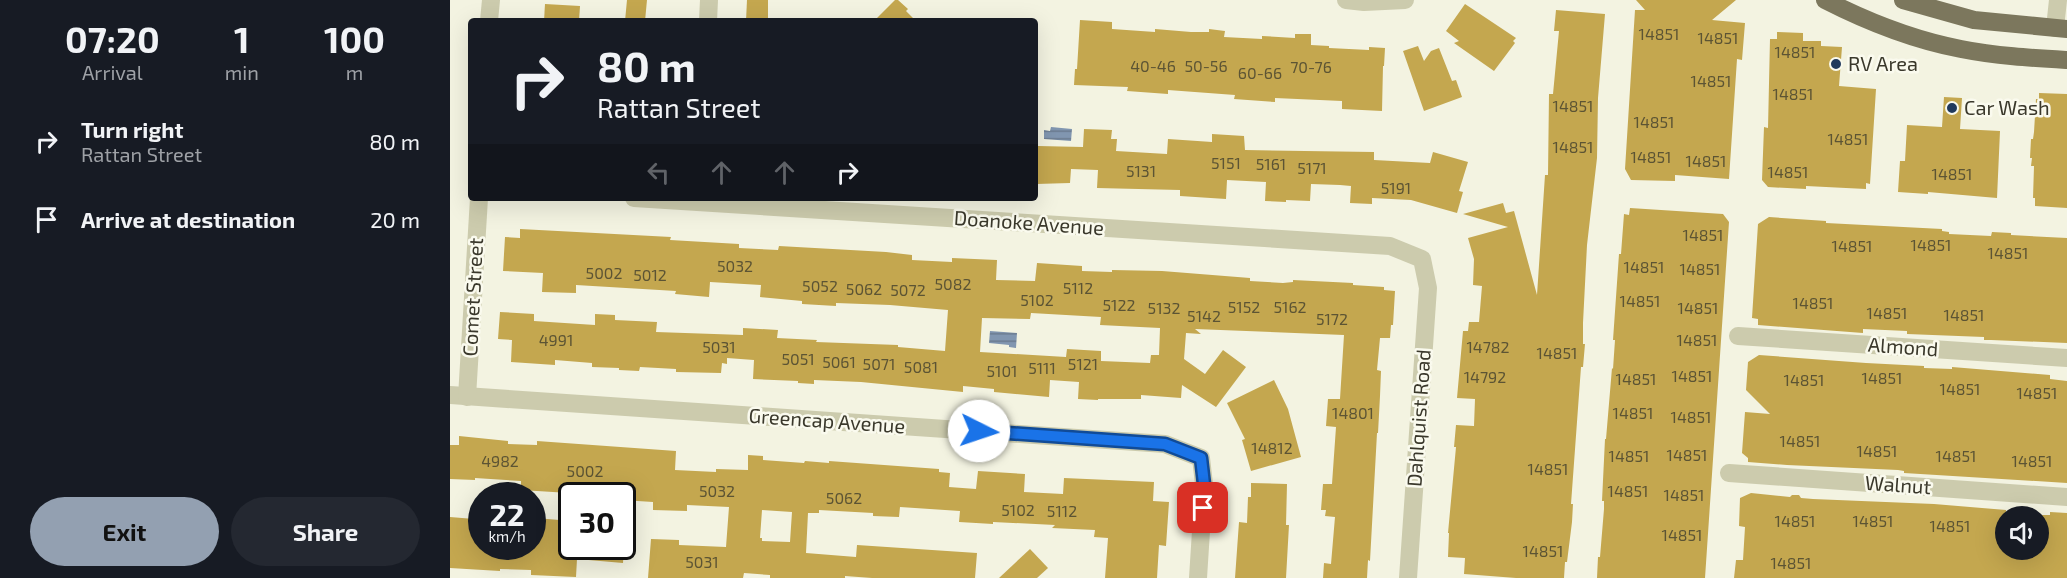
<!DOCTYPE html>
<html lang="en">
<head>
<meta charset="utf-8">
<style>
	:root { --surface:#171b24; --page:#242831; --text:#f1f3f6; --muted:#9ea1a6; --accent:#93a0b1 }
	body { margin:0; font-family:"Exo 2",sans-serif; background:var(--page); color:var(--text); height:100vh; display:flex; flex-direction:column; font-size:22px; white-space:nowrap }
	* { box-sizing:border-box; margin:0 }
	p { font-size:20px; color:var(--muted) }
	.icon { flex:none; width:33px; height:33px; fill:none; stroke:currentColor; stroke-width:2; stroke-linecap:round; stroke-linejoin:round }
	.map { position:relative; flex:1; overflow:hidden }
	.side { display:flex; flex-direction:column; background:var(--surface); width:450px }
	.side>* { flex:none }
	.banner { position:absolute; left:18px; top:18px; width:570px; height:183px; border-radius:6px; box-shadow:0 6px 24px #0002; background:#171b24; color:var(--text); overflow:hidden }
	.controls { position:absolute; left:1545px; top:506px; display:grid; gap:12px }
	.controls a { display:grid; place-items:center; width:54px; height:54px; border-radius:50%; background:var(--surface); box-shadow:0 6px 24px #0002; font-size:30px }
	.speed { position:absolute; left:18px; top:482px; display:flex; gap:12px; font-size:30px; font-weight:700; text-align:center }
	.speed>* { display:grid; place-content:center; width:78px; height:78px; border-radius:50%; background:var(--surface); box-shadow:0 6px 24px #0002; line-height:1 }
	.speed small { font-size:15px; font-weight:400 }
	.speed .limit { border:3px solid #111; border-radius:9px; background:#fff; color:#111 }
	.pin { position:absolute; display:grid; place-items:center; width:51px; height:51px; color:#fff; margin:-26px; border-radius:12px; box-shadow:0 3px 9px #0006 }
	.me { position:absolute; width:66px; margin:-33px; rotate:94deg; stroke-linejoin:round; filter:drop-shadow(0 0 4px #0008) }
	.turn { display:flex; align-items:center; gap:21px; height:126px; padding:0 30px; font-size:27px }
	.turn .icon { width:78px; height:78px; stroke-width:2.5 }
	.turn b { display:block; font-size:42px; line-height:51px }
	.lanes { display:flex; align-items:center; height:57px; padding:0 30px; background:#0003; justify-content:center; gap:30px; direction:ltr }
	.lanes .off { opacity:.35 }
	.eta { display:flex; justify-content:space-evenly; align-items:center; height:102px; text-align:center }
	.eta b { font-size:36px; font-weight:700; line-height:42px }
	.cta { display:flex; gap:12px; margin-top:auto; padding:12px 30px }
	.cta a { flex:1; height:69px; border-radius:36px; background:var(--accent); color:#111; font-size:24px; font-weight:700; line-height:69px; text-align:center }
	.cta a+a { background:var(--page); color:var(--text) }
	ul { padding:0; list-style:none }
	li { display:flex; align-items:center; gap:18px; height:78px; padding:0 30px }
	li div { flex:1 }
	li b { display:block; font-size:22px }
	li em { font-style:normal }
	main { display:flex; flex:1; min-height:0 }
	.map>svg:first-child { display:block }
	.water { fill:url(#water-rules) }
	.building { fill:#c4a74f; fill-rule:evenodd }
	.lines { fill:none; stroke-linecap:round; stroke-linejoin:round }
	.minor { stroke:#cccbad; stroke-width:18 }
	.major { stroke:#7c775d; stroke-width:18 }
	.route-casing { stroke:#114b97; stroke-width:15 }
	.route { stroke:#1a73e8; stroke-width:10 }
	.poi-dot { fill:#213a5c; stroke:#fafaee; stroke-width:2 }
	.labels { text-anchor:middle; stroke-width:5; stroke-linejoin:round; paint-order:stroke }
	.number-label { font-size:16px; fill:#5c5434 }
	.poi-label { font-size:20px; fill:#3a382b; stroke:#fafaee; text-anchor:start }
	.street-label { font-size:20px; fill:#3a382b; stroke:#fafaee }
</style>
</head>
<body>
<main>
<section class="side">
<div class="eta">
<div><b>07:20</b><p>Arrival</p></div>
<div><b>1</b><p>min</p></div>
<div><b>100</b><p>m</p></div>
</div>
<ul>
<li><svg class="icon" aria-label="right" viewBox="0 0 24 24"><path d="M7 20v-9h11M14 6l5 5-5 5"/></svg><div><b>Turn right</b><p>Rattan Street</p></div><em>80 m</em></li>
<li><svg class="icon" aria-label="arrive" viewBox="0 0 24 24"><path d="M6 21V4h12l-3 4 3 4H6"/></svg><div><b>Arrive at destination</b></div><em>20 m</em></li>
</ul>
<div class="cta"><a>Exit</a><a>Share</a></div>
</section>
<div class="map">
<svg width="1617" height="578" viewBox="0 0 1617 578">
	<defs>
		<pattern id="water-rules" width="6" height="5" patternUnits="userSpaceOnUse" patternTransform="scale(1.5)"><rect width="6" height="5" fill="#8196b0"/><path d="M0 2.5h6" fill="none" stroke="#6b7b8f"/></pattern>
	</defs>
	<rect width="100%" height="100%" fill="#f3f3e1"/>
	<g class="water">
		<path d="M601 127 622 129 621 141 594 139V130L600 131Z"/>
		<path d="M540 331 567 333 566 348 559 347V345L539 343Z"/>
	</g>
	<g class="building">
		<path d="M177 0H197L195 21H175Z"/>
		<path d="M297 0H318V21H296Z"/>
		<path d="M445 0H448L458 9 456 11 466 21H424Z"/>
		<path d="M1186 0H1286L1262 20 1295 23 1292 60 1287 59 1279 179 1225 175V181L1181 180 1175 169 1185 10H1195Z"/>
		<path d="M95 4 130 6 129 21H94Z"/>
		<path d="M1015 4 1066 38 1063 41 1065 43 1044 71 1004 43 1009 41 996 31Z"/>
		<path d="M1106 10 1155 14 1148 98 1147 158 1137 245 1133 323V344H1135L1133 367H1131L1121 504H1123L1122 522 1117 562H1115L1114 578H1066L1014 574 1015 558 998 557 999 533H998L1006 447H1004L1006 425 1024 426 1025 399 1007 398 1013 331H1018L1019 322H1029L1032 286 1023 285 1024 259 1018 238 1058 227 1013 214 1053 203 1056 213 1064 211 1087 295 1095 175H1098L1099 94H1103L1109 31H1104Z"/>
		<path d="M630 20 662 22V29L705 32V29L741 32H759V29L775 31 774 37 812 39V36L845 38V34H861V45L879 46V48L919 50V47L935 48 934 66H933L932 111 892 109V101L825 98V102L784 99 785 95 718 90V94L677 91 678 87 624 85 625 69H627Z"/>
		<path d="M1327 32 1353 33V41H1371V46L1392 47 1389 86 1426 89 1420 184 1416 183V189L1356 186V189L1318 187 1312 180 1314 127 1318 128 1320 39H1327Z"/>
		<path d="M968 46 974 61 981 51 989 48 1002 81 1006 80 1012 97 974 111 953 51Z"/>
		<path d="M1589 93 1617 94V208L1585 206V198H1583L1584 166H1581L1582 158H1580L1581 139H1583L1584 132 1586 99H1589Z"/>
		<path d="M1494 97 1512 98 1510 129 1550 131 1547 198 1478 192V194L1448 192 1450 161H1455L1457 125 1492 127Z"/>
		<path d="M634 129 662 130 661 139H667L666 151 717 154 718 139 762 142V134L794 136 795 150 924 152V160L980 163 983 152 1018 162 1009 191 1013 192 1007 213 961 200 922 198V204L900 203 901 186 890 185 861 184 860 201 836 200V202L815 201 816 182 777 180 776 199 730 196V190L647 188 648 170 621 169 620 183 586 184 588 146 633 147Z"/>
		<path d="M1180 208 1273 214 1279 222 1255 578H1147L1148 557H1150L1154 509V501H1152L1155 439H1156L1162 368 1163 369 1165 340H1163L1169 254H1171L1174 214 1179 215Z"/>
		<path d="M1319 217 1376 221V223L1492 229V231L1499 232V234L1541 236 1542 232 1561 233V235L1617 238V343L1541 340H1534V337L1457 334V331L1413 329V333L1308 325V319L1302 318 1308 224Z"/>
		<path d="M70 229 221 237 220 240 289 244V248L328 250 329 246 436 252 462 255V260L502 262V258L547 260 546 280 585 281 587 263 632 266V271L662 272V270L712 271 800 278V281L833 283 843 282V280L903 283V285L934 287V290L945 291 943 325H941L940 338H930L927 370 931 371 930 396 928 433H927L920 561 918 560 917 578H873L874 563 881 564 885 517 875 516 876 510H871L873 484H882L886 427 876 426 878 399H890L894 335 745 329 751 334 736 333 734 359 755 374 773 350 796 367 766 407 732 385 731 398 691 395V399H648V400L628 399 629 382 600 380 599 397 544 392V389L513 386V392L411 382 364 380V384L348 383V381L303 379 304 360 277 358V364L272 363 271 373 226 372V369L190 367 189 371 169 370V368L142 367V363L105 360V365L61 362 62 340 48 339 50 312 84 314V321L145 325V314L165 315V320L207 322 206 332 293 335V328L328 330 327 338 367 340 366 342 448 345V347L495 351 498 310 440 305 386 303V306L352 304V301L310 297 311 285 260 282 259 297 225 294 226 291 126 285V293L92 292 93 273 53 271 55 237 70 238ZM581 313 651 317 650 325 710 328 709 355H701L700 363 651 361V351L617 349 616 357 530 352 532 318 580 319Z"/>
		<path d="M1309 355 1416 363 1474 366V368L1502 369V367L1600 375V379L1617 381V483L1454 473V471L1448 470 1337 465 1298 462V458L1292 453 1295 412 1320 414 1296 390 1298 362Z"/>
		<path d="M824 380 838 409 851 457 801 471 792 440 795 439 777 403Z"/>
		<path d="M9 436 58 441V444L87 445V441L226 451 225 470 266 472V469L298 470V455L313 456V460L354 463 355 461 379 463V461L489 469V472L500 473 499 487 526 489 528 471 575 474 574 492 613 494 614 478 704 482 703 501 719 502 716 546 709 545 707 578H655L658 538 644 537 645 530 602 528 605 525 543 522V524L509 522 510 511 450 507 449 517 423 516V513L369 510V513H358L356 553 406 557 407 545 527 553 525 578H422L395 576V578H320V575L294 573 293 578H198L201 539 229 540V545L276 547 279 507 237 505V511L203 510V502L172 500V495H118L119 493 71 490V481L25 478V480L0 479V445H9ZM312 510 342 512 340 542 312 541V538H310Z"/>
		<path d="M801 483 837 484 836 525H839L836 578H785L789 522 797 523 798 497H801Z"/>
		<path d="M1301 493 1340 497 1342 495H1349L1351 498 1363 499 1484 504 1556 510V549H1588V515H1600V512L1617 513V578H1284L1286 560H1293L1295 527 1289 526 1290 498Z"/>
		<path d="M0 517 24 519 23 530 32 531V546H82V520H85V518L122 521V546H174L173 563 127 559 126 577 81 575V570L50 569V571L0 568Z"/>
		<path d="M580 549 598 568 587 578H549Z"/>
	</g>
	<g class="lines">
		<g class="minor">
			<path d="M896 0 914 2 955 0"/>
			<path d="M39 21 41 0"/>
			<path d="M258 21 259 0"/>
			<path d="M1605 28 1608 0"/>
			<path d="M184 198 940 246 972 259 978 288 958 578"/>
			<path d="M1288 336 1617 358"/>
			<path d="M0 395 715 444 751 458 754 484 748 578"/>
			<path d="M17 397 29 198"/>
			<path d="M1279 473 1617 497"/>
		</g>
		<g class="major">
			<path d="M1375 0C1418 22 1464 40 1511 49 1546 56 1582 58 1617 60"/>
			<path d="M1453 0 1524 20 1617 29"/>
		</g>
	</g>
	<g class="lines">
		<g class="route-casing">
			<path id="route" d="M529 431 715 444 751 458 754 484 753 508"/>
		</g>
		<use href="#route" class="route"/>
	</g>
	<g class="poi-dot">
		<circle cx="1386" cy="64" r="6"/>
		<circle cx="1502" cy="108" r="6"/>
	</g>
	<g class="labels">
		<g class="number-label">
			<text x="1209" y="40">14851</text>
			<text x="1268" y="44">14851</text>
			<text x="1345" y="58">14851</text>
			<text x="703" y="72">40-46</text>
			<text x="756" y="72">50-56</text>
			<text x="861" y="73">70-76</text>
			<text x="810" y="79">60-66</text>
			<text x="1261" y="87">14851</text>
			<text x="1343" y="100">14851</text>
			<text x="1123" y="112">14851</text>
			<text x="1204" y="128">14851</text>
			<text x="1398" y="145">14851</text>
			<text x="1123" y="153">14851</text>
			<text x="1201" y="163">14851</text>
			<text x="1256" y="167">14851</text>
			<text x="776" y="169">5151</text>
			<text x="821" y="170">5161</text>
			<text x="862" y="174">5171</text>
			<text x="691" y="177">5131</text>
			<text x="1338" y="178">14851</text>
			<text x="1502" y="180">14851</text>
			<text x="946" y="194">5191</text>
			<text x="1253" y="241">14851</text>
			<text x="1481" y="251">14851</text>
			<text x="1402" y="252">14851</text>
			<text x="1558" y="259">14851</text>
			<text x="285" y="272">5032</text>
			<text x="1194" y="273">14851</text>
			<text x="1250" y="275">14851</text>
			<text x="154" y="279">5002</text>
			<text x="200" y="281">5012</text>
			<text x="503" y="290">5082</text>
			<text x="370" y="292">5052</text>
			<text x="628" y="294">5112</text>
			<text x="414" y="295">5062</text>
			<text x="458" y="296">5072</text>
			<text x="587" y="306">5102</text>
			<text x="1190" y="307">14851</text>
			<text x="1363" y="309">14851</text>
			<text x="669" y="311">5122</text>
			<text x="794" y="313">5152</text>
			<text x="840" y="313">5162</text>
			<text x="714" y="314">5132</text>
			<text x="1248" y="314">14851</text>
			<text x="1437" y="319">14851</text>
			<text x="1514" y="321">14851</text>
			<text x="754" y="322">5142</text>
			<text x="882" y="325">5172</text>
			<text x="106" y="346">4991</text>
			<text x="1247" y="346">14851</text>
			<text x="269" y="353">5031</text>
			<text x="1038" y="353">14782</text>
			<text x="1107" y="359">14851</text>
			<text x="348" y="365">5051</text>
			<text x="389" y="368">5061</text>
			<text x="429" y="370">5071</text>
			<text x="633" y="370">5121</text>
			<text x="471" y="373">5081</text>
			<text x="592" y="374">5111</text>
			<text x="552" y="377">5101</text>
			<text x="1242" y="382">14851</text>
			<text x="1035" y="383">14792</text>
			<text x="1432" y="384">14851</text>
			<text x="1186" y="385">14851</text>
			<text x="1354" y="386">14851</text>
			<text x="1510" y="395">14851</text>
			<text x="1587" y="399">14851</text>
			<text x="903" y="419">14801</text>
			<text x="1183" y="419">14851</text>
			<text x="1241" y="423">14851</text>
			<text x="1350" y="447">14851</text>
			<text x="822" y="454">14812</text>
			<text x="1427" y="457">14851</text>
			<text x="1237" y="461">14851</text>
			<text x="1179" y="462">14851</text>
			<text x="1506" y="462">14851</text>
			<text x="50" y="467">4982</text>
			<text x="1582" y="467">14851</text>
			<text x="1098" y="475">14851</text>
			<text x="135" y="477">5002</text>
			<text x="267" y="497">5032</text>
			<text x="1178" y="497">14851</text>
			<text x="1234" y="501">14851</text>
			<text x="394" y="504">5062</text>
			<text x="568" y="516">5102</text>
			<text x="612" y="517">5112</text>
			<text x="1345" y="527">14851</text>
			<text x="1423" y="527">14851</text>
			<text x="1500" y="532">14851</text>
			<text x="1232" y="541">14851</text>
			<text x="1093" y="557">14851</text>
			<text x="252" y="568">5031</text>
			<text x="1341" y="569">14851</text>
		</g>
		<g class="poi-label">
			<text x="1398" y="71">RV Area</text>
			<text x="1514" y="115">Car Wash</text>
		</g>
		<g class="street-label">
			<text transform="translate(579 223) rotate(4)" y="7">Doanoke Avenue</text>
			<text transform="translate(23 297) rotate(-87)" y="7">Comet Street</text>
			<text transform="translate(1453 347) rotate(4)" y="7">Almond</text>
			<text transform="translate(969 418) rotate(-86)" y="7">Dahlquist Road</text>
			<text transform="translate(377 421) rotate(4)" y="7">Greencap Avenue</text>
			<text transform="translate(1448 485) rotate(4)" y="7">Walnut</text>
		</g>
	</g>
</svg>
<div class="controls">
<a><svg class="icon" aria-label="sound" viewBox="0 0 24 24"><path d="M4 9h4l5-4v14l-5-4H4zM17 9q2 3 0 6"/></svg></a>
</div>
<div class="speed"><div>22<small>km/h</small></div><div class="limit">30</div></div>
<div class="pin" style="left:753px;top:508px;background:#d93025"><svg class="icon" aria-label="arrive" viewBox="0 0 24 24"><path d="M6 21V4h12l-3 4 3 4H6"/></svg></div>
<svg class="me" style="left:529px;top:431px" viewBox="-20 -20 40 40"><circle r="19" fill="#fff"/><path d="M0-13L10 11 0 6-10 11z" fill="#1a73e8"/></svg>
<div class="banner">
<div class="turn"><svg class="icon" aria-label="right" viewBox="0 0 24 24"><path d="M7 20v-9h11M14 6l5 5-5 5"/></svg><div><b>80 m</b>Rattan Street</div></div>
<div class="lanes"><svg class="icon off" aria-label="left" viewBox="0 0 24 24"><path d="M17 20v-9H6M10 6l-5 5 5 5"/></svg><svg class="icon off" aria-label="ahead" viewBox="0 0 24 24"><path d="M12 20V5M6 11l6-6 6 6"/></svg><svg class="icon off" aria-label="ahead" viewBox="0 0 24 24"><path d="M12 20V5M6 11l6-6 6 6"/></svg><svg class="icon" aria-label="right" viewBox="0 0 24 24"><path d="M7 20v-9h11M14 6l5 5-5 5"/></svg></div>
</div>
</div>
</main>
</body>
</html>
